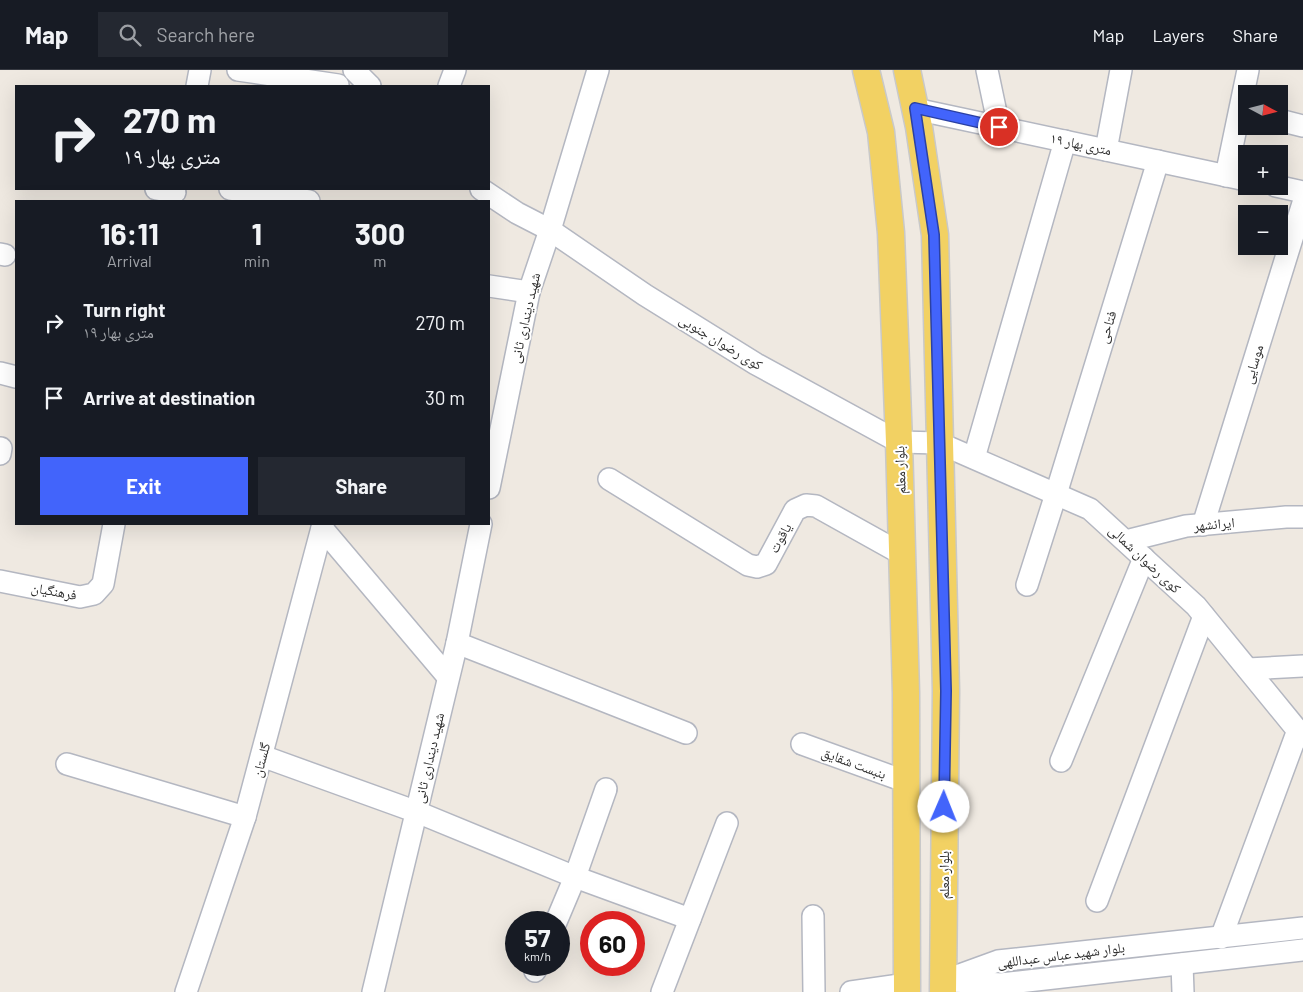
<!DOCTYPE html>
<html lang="en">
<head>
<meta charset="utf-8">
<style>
	:root { --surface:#171b24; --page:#242831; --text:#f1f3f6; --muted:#9ea1a6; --line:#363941; --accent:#4264fb }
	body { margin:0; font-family:Barlow,"Noto Naskh Arabic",sans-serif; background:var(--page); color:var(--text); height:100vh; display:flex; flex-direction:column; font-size:19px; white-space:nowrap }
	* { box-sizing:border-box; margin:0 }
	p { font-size:16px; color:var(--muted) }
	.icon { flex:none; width:28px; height:28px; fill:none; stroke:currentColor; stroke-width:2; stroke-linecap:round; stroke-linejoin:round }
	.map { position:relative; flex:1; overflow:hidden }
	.details { position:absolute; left:15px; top:130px; width:475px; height:325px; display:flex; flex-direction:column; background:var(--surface); border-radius:0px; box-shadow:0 5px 20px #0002 }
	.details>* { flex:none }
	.top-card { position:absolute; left:15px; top:15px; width:475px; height:105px; border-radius:0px; box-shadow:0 5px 20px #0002; background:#171b24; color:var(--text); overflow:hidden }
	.needle { width:32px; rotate:97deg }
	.tools { position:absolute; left:1238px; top:15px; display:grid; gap:10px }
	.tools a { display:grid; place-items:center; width:50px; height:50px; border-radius:0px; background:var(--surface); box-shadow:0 5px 20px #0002; font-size:25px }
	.speed { position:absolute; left:505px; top:841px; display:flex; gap:10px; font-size:25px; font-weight:700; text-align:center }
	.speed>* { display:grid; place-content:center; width:65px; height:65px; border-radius:50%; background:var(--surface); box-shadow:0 5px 20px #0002; line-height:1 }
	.speed small { font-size:12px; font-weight:400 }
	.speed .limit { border:8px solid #d22; background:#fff; color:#111 }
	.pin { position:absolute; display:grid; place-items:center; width:42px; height:42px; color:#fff; margin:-21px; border:2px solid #fff; border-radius:50%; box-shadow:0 1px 5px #0007 }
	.me { position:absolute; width:55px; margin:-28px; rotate:1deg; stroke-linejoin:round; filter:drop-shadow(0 0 4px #0008) }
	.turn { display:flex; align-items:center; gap:18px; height:105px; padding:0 25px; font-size:22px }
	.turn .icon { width:65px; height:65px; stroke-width:2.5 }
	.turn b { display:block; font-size:35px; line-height:42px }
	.eta { display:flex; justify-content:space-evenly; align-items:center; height:85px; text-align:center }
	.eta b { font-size:30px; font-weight:700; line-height:35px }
	.action { display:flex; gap:10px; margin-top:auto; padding:10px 25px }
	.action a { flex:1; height:58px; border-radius:0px; background:var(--accent); color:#fff; font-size:20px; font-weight:700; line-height:58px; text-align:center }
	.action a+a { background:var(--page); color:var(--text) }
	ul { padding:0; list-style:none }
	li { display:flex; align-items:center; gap:15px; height:75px; padding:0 25px }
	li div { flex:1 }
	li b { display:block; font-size:19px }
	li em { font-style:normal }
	header { display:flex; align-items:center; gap:30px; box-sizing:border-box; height:70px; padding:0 25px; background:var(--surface); border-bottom:1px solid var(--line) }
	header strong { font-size:24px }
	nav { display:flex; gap:28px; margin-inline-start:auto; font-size:18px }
	.search { width:350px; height:45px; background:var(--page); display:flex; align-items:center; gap:12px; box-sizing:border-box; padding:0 18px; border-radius:0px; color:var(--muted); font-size:19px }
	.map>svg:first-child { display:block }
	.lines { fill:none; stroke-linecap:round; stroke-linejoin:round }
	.minor-casing { stroke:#b4b7c1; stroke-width:24 }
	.major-casing { stroke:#c9c9c9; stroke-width:29 }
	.minor { stroke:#fff; stroke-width:21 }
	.major { stroke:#f2d163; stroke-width:26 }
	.route-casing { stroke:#2b41a3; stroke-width:12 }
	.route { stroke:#4264fb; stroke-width:9 }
	.labels { text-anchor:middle; stroke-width:4; stroke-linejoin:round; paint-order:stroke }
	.street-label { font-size:14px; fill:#2e2e2e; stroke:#fff }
</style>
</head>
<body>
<header>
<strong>Map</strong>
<div class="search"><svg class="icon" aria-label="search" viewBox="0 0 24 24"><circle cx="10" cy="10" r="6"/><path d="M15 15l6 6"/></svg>Search here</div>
<nav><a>Map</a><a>Layers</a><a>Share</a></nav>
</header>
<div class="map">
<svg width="1303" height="922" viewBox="0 0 1303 922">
	<rect width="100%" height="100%" fill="#efe9e1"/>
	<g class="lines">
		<g class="minor-casing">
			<g id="minor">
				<path d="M238 0 338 15"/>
				<path d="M354 0 370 16"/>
				<path d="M987 0 999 57"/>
				<path d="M197 16 200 0"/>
				<path d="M449 16 455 0"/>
				<path d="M915 39 1246 110"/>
				<path d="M1279 50 1303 56"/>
				<path d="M1106 80 1121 0"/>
				<path d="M1226 106 1248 0"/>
				<path d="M1276 116 1303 122"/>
				<path d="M156 119 175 122"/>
				<path d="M230 119 309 131"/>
				<path d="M481 119 517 143 550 160 645 225 756 294 899 372 939 373 1090 439 1196 536 1303 667"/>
				<path d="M0 184 5 185"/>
				<path d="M489 216 529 222"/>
				<path d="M0 303 16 307"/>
				<path d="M0 384 1 378"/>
				<path d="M974 388 1065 71"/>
				<path d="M609 409 748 495 757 497 766 494 795 440 806 435 816 436 902 484"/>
				<path d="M489 418 529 222 550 160 598 0"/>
				<path d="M1203 455 1303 133"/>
				<path d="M322 458 448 607"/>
				<path d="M1126 471 1186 456 1286 447H1303"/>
				<path d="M0 511 80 527 94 524 103 514 114 454"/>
				<path d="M1027 515 1056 424 1158 91"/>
				<path d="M457 573 686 663"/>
				<path d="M1248 599 1303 596"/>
				<path d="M802 674 907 712"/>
				<path d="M262 686 417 742 575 807 690 849"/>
				<path d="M1061 691 1144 488"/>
				<path d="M67 694 245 747"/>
				<path d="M1097 831 1204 546"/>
				<path d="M813 846 814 922"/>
				<path d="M556 852 575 807 606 719"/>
				<path d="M1221 868 1298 660"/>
				<path d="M1182 894 1183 922"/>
				<path d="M535 901 538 895"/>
				<path d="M943 911 998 891 1303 858"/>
				<path d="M953 911 1001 914 1303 880"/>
				<path d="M186 922 245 747 323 454"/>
				<path d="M373 922 457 573 481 454"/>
				<path d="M662 922 727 753"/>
				<path d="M851 922 907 914"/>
			</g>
		</g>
		<g class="major-casing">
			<g id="major">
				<path d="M866 0 881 62 891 163 899 372 906 623 907 922"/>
				<path d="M907 0 919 57 935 165 946 621 943 922"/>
			</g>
		</g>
		<use href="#minor" class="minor"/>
		<use href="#major" class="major"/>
	</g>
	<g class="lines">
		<g class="route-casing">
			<path id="route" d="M944 737 946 621 934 165 915 38 999 57"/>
		</g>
		<use href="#route" class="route"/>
	</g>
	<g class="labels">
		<g class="street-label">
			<text transform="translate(1081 74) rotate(12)" y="5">۱۹ متری بهار</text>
			<text transform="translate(525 248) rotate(-77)" y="5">شهید دینداری ثانی</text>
			<text transform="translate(1107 257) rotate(-73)" y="5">فتاحی</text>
			<text transform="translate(721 272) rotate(31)" y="5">کوی رضوان جنوبی</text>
			<text transform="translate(1253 294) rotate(-73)" y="5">موسایی</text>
			<text transform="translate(900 400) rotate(-92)" y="5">بلوار معلم</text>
			<text transform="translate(1214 454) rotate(-5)" y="5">ایرانشهر</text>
			<text transform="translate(780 468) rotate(-61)" y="5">یاقوت</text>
			<text transform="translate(1145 489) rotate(43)" y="5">کوی رضوان شمالی</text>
			<text transform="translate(54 521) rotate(10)" y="5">فرهنگیان</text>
			<text transform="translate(429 688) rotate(-77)" y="5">شهید دینداری ثانی</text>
			<text transform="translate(261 690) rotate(-75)" y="5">گلستان</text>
			<text transform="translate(854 693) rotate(20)" y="5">بنبست شقایق</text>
			<text transform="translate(944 805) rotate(-90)" y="5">بلوار معلم</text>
			<text transform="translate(1061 885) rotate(-7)" y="5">بلوار شهید عباس عبداللهی</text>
		</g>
	</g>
</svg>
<div class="tools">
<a><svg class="needle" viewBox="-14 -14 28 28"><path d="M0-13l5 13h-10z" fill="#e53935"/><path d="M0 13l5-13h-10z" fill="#9ea1a6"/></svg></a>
<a>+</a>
<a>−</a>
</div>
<div class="speed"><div>57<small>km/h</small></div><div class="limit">60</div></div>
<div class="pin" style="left:999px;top:57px;background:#d93025"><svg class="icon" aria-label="arrive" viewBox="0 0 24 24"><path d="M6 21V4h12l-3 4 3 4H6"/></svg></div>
<svg class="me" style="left:944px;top:737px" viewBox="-20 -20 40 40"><circle r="19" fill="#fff"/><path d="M0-13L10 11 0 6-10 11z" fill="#4264fb"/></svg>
<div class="top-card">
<div class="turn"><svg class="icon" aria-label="right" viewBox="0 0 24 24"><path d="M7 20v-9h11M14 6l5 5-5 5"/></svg><div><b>270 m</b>۱۹ متری بهار</div></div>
</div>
<section class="details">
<div class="eta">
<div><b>16:11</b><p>Arrival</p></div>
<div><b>1</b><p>min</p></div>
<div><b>300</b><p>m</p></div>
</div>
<ul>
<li><svg class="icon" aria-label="right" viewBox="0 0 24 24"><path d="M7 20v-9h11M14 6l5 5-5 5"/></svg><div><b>Turn right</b><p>۱۹ متری بهار</p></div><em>270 m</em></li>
<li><svg class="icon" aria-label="arrive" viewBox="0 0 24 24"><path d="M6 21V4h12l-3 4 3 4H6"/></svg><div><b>Arrive at destination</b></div><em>30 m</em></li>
</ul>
<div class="action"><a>Exit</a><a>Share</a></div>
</section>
</div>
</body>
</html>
